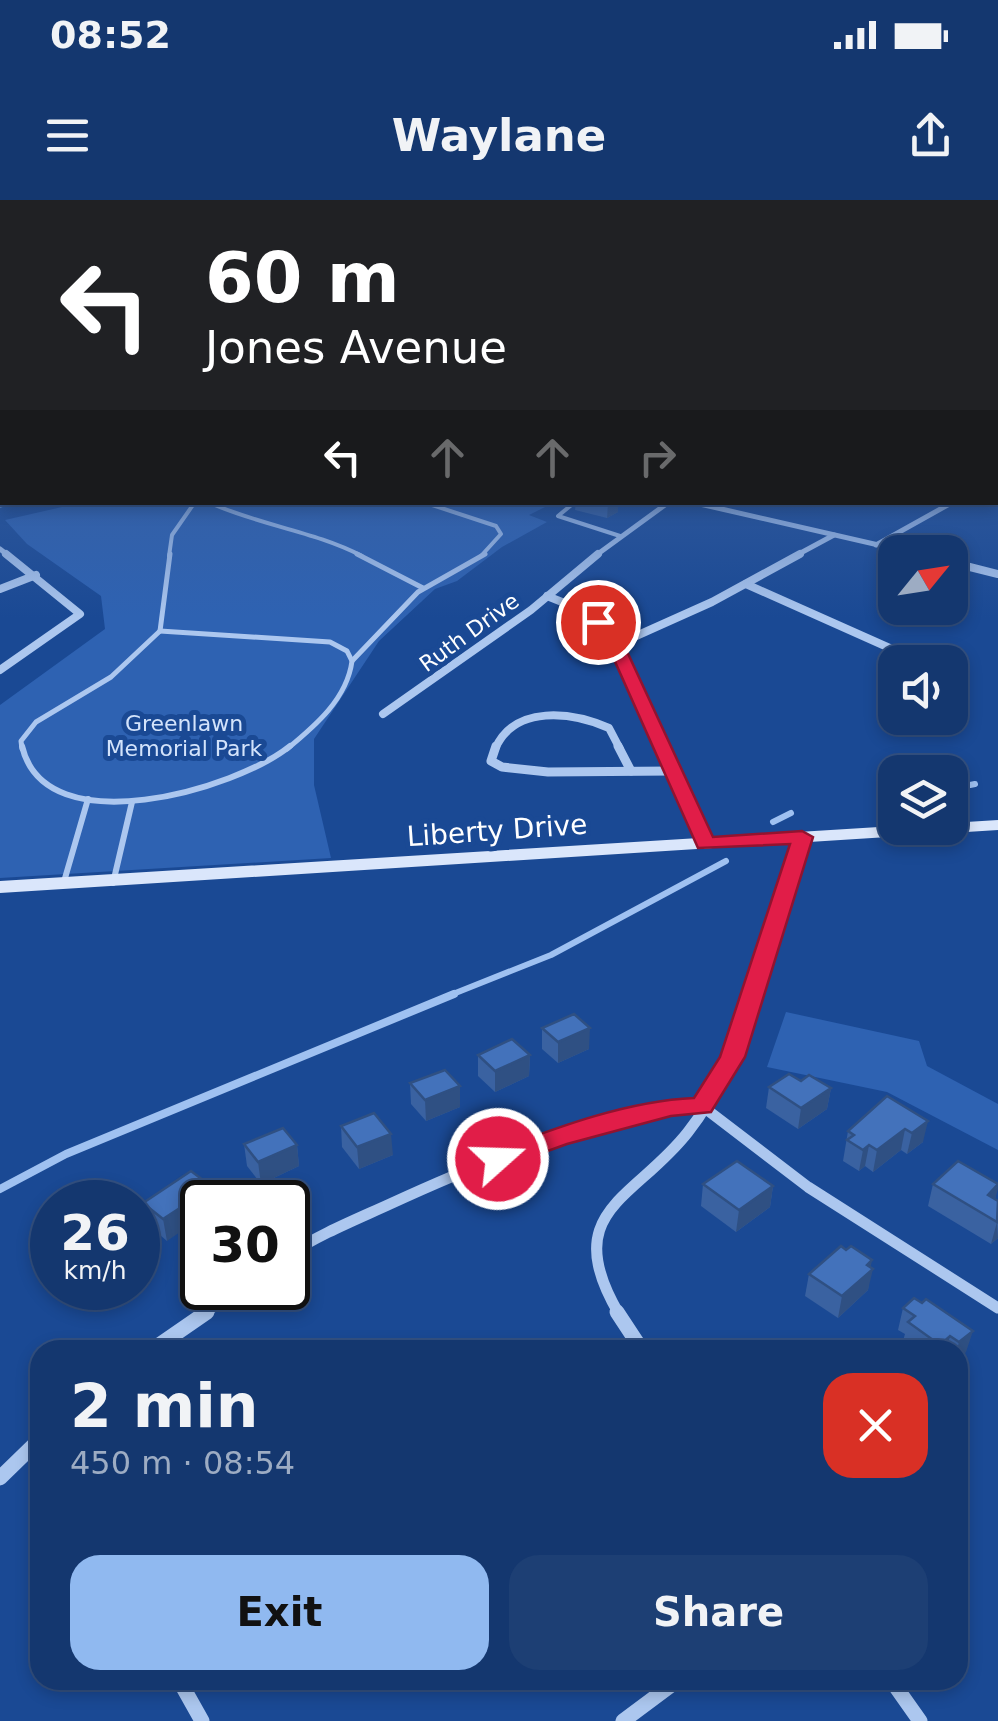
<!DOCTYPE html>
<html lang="en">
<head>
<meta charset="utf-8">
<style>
	:root { --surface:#14376f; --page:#1d3f74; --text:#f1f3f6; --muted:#9dacc3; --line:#335182; --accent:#90b9f0 }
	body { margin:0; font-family:"DejaVu Sans",sans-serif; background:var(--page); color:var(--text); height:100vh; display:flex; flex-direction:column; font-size:38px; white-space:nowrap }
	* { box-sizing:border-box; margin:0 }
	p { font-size:32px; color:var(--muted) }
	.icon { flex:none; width:55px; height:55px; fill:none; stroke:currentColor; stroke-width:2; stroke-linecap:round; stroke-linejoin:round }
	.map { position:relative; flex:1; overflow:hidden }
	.panel { position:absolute; left:30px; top:1140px; width:938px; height:350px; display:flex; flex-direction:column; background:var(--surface); border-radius:30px; box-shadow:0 5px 15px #0003,0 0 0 2px var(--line) }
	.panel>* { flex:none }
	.guide { position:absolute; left:0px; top:0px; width:1000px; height:305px; box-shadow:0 5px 15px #0003,0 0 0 2px var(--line); background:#202124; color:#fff; overflow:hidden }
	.needle { width:65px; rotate:60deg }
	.buttons { position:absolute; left:878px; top:335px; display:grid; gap:20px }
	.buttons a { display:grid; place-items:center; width:90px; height:90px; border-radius:20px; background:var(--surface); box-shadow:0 5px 15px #0003,0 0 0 2px var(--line); font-size:50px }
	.speed { position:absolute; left:30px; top:980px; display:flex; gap:20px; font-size:50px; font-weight:700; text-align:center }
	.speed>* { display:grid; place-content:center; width:130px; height:130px; border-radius:50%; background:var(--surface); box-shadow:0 5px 15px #0003,0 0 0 2px var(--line); line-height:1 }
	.speed small { font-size:25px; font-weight:400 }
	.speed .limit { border:5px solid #111; border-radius:15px; background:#fff; color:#111 }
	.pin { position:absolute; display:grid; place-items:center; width:85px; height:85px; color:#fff; margin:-42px; border:5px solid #fff; border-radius:50%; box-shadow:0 2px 10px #0007 }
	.me { position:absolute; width:110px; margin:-55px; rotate:70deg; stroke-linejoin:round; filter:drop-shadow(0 0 8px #0008) }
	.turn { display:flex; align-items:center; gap:35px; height:210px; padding:0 40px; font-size:45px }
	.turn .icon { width:130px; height:130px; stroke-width:2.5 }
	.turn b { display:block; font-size:70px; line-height:85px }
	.lanes { display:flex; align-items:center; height:95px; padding:0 40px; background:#0003; justify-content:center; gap:50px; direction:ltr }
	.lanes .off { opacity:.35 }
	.round { display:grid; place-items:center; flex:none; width:105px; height:105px; border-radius:30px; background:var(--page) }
	.overview { display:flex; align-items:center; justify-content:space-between; height:170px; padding:0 40px }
	h1 { font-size:60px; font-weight:700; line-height:75px }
	.cta { display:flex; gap:20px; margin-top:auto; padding:20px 40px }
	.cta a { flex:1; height:115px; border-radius:30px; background:var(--accent); color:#111; font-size:40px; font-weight:700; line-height:115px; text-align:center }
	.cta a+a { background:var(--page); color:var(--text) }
	.status { display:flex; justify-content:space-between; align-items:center; height:70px; padding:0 50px; background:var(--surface); direction:ltr }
	.status svg { height:28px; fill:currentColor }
	header { display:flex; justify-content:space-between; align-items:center; height:130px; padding:0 40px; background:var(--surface); font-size:45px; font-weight:700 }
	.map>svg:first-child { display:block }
	.green { fill:#2e62b2 }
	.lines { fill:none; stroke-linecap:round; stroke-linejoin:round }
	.stream-far1 { stroke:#9fc1f1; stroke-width:6 }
	.stream { stroke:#9fc1f1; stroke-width:8 }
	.lane-far2 { stroke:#acc7ef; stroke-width:4 }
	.lane-far1 { stroke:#acc7ef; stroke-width:5 }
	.lane { stroke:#acc7ef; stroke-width:6 }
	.street-far4 { stroke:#acc7ef; stroke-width:5 }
	.street-far3 { stroke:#acc7ef; stroke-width:8 }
	.street-far2 { stroke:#acc7ef; stroke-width:9 }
	.street-far1 { stroke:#acc7ef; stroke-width:11 }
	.street { stroke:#acc7ef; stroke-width:15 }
	.secondary { fill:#dae6fb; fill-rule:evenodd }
	.wall { fill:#3a62a1 }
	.shaded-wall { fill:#2f5083 }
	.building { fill:#4372bb; stroke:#2f5083; stroke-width:2.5 }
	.route { fill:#e11d48; stroke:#92132f; stroke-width:2.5 }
	.labels { text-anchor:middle; stroke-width:10; stroke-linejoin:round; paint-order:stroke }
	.far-street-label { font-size:22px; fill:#fff; stroke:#1a4994 }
	.far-park-label { font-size:22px; fill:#d3e3fb; stroke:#1a4994 }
	.street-label { font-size:28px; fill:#fff; stroke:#1a4994 }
</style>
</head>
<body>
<div class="status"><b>08:52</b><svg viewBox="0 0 49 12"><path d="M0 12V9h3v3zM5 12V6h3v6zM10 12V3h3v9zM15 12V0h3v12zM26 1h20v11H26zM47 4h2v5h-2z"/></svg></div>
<header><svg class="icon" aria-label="menu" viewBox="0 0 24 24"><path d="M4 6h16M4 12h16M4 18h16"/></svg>Waylane<svg class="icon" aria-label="share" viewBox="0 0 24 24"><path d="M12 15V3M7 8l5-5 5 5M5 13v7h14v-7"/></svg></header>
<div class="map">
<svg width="998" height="1521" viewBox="0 0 998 1521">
	<rect width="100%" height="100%" fill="#1a4994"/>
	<g class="green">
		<path d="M84 302 553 303 529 315 547 322 502 347 457 381 435 389 379 441 314 539V585L331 658 0 678V505L105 429 101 396 27 344 5 320Z"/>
		<path d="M786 812 919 841 927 866 998 904V950L887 892 767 867Z"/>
	</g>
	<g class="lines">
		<g class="stream-far1">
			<path d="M950 589 975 584"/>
			<path d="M773 622 791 613"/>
			<path d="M448 796 551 755 726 661"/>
		</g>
		<path class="stream" d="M0 989 66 954 454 794"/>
		<g class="lane-far2">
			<path d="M208 302C258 325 314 331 362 356"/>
			<path d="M423 302 496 326 501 334 481 356"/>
			<path d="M575 302 558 316 620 336"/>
			<path d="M169 356 172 335 195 302"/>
		</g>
		<g class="lane-far1">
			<path d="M357 354 423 388"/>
			<path d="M160 431 330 442 347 451 352 461C347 499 315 526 287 549"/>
			<path d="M160 431 170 354"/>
			<path d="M352 461 418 392 485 354"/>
			<path d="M22 549 21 541 36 522 111 477 160 431"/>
		</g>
		<g class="lane">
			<path d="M22 546C45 646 237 589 290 546"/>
			<path d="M113 683 132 602"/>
			<path d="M63 685 88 599"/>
		</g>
		<g class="street-far4">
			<path d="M691 302 909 352"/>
			<path d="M0 305 11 302"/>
			<path d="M876 345 953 302"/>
			<path d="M0 349 9 356"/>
			<path d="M595 356 669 302"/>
			<path d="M795 356 834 335"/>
		</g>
		<g class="street-far3">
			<path d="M950 362 998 374"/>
			<path d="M746 384 921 462"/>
			<path d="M0 389 36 375"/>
			<path d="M547 396 587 412 616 445 662 549"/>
			<path d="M616 445 712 402 800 354"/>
			<path d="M0 470 80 414 6 354"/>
			<path d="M950 475 963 480"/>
			<path d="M383 514 531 410 598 354"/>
			<path d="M495 549C515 504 572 512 609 528L620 549"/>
		</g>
		<g class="street-far2">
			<path d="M496 546 491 561 502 567 548 572 672 571"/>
			<path d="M618 546 631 571"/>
			<path d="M661 546 705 644"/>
			<path d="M751 796 802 637"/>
		</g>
		<g class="street-far1">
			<path d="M288 1055C320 1034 355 1020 390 1004 490 958 592 917 702 906L808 987 998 1108"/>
			<path d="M203 1114 240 1088"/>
			<path d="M619 1114C558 1010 635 1000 688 932 720 892 737 842 752 794"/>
		</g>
		<g class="street">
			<path d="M617 1112 642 1150"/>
			<path d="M152 1150 207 1112"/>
			<path d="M0 1278 40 1239"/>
			<path d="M179 1480 202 1521"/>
			<path d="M891 1480 920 1521"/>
			<path d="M623 1521 678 1480"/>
		</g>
		<path class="secondary" d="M998 620V630L0 693V681L895 626 950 628V623Z"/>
	</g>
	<g class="wall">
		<path d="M576 302H618V312L607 318 575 310Z"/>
		<path d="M542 828 589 849 558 863 542 849Z"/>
		<path d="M478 855H530L529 876 495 892 478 876Z"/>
		<path d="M801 881 831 888 827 909 798 929 766 908 769 887Z"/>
		<path d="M410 883 460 907 426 921 411 904Z"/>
		<path d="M887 896 923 942 907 954 901 950 873 972 865 966 859 971 843 961 848 931Z"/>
		<path d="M341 926 393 955 359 969 342 947Z"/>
		<path d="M244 944 297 945 299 966 261 984 247 966Z"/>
		<path d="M191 971 167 1041 147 1024 143 1003Z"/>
		<path d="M703 984 773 986 770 1007 736 1032 701 1006Z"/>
		<path d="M933 984H998L995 999 998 1001V1038L991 1044 928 1006Z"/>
		<path d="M846 1050 871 1067 868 1090 838 1118 805 1096 809 1074Z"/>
		<path d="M926 1099 966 1152 958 1150H911L902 1144 905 1134 898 1130 903 1108 922 1103Z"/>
	</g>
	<g class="shaded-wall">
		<path d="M605 302H618V312L607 318 608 304Z"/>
		<path d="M590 828 589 849 558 863V842Z"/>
		<path d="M530 855 529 876 495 892V871Z"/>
		<path d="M460 886V907L426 921 425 900Z"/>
		<path d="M831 888 827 909 798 929 801 908Z"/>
		<path d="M928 921 923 942 907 954 912 933Z"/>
		<path d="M905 929 901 950 873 972 877 950Z"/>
		<path d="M391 934 393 955 359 969 357 947Z"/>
		<path d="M297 945 299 966 261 984 258 962Z"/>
		<path d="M869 945 865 966 859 971 863 950Z"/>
		<path d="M773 986 770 1007 736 1032 739 1010Z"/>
		<path d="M998 986V989L993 1006 988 995Z"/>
		<path d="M212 987 214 1002H202V1017L167 1041 163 1019Z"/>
		<path d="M997 1022 998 1038 991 1044Z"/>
		<path d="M872 1060 870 1071 873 1069 868 1090 838 1118 842 1096Z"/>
		<path d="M973 1131 966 1152 958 1161 957 1150 959 1142Z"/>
		<path d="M950 1136 946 1150H939L940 1145Z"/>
	</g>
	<g class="building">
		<path d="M574 814 590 828 558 842 542 828Z"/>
		<path d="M512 839 530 855 495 871 478 855Z"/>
		<path d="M445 870 460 886 425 900 410 883Z"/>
		<path d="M789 874 801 881 809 875 831 888 801 908 769 887Z"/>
		<path d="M887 896 928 921 912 933 905 929 877 950 869 945 863 950 847 940 854 935 848 931Z"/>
		<path d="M374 913 391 934 357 947 341 926Z"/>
		<path d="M283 928 297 945 258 962 244 944Z"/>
		<path d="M737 961 773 986 739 1010 703 984Z"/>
		<path d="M958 961 998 984 988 995 998 1001 997 1022 933 984Z"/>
		<path d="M191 971 212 987 163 1019 143 1003Z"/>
		<path d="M841 1046 846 1050 851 1046 872 1060 867 1065 873 1069 842 1096 809 1074Z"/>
		<path d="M914 1098 922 1103 926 1099 973 1131 959 1142 950 1136 940 1145 908 1122 915 1116 903 1108Z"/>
	</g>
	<linearGradient id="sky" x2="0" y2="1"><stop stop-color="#0e2851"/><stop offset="0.49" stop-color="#385f9f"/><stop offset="1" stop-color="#385f9f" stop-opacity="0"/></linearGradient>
	<rect width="998" height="418" fill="url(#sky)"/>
	<path class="route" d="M593 419H604L624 445 713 637 802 631 813 637 745 857 711 912 671 916 567 944 498 969 489 966 485 959 489 953C553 929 625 901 694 898L720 857 790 644 698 648 608 446 590 422Z"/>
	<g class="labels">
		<g class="far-street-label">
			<text transform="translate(469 432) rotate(-36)" y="8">Ruth Drive</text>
		</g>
		<g class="far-park-label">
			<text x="184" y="531">Greenlawn<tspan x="184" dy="25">Memorial Park</tspan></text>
		</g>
		<g class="street-label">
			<text transform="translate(497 630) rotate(-4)" y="10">Liberty Drive</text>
		</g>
	</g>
</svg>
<div class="buttons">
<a><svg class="needle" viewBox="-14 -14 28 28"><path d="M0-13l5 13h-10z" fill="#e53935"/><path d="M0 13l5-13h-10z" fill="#9dacc3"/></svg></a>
<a><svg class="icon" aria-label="sound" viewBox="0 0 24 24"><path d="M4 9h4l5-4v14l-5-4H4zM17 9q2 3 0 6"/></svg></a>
<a><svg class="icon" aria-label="layers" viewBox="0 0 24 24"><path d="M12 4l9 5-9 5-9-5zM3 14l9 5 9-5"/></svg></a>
</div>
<div class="speed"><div>26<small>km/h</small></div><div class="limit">30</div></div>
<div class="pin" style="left:598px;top:422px;background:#d93025"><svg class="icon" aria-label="arrive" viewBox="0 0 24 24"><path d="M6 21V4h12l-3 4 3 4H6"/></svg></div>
<svg class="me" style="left:498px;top:959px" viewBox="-20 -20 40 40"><circle r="17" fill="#e11d48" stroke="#fff" stroke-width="3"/><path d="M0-11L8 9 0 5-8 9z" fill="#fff"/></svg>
<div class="guide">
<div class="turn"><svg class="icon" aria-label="left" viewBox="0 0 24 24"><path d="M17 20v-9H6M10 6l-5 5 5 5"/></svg><div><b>60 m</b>Jones Avenue</div></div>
<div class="lanes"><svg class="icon" aria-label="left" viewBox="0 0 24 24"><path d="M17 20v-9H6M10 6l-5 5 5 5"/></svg><svg class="icon off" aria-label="ahead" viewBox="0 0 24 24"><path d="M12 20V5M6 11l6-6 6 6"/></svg><svg class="icon off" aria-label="ahead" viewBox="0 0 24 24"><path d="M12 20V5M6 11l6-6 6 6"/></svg><svg class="icon off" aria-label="right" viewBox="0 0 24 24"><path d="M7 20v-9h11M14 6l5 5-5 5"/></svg></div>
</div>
<section class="panel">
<div class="overview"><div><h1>2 min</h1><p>450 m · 08:54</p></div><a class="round" style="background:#d93025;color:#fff"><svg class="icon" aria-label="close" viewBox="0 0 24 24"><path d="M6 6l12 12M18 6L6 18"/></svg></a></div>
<div class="cta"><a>Exit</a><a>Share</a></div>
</section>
</div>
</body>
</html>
